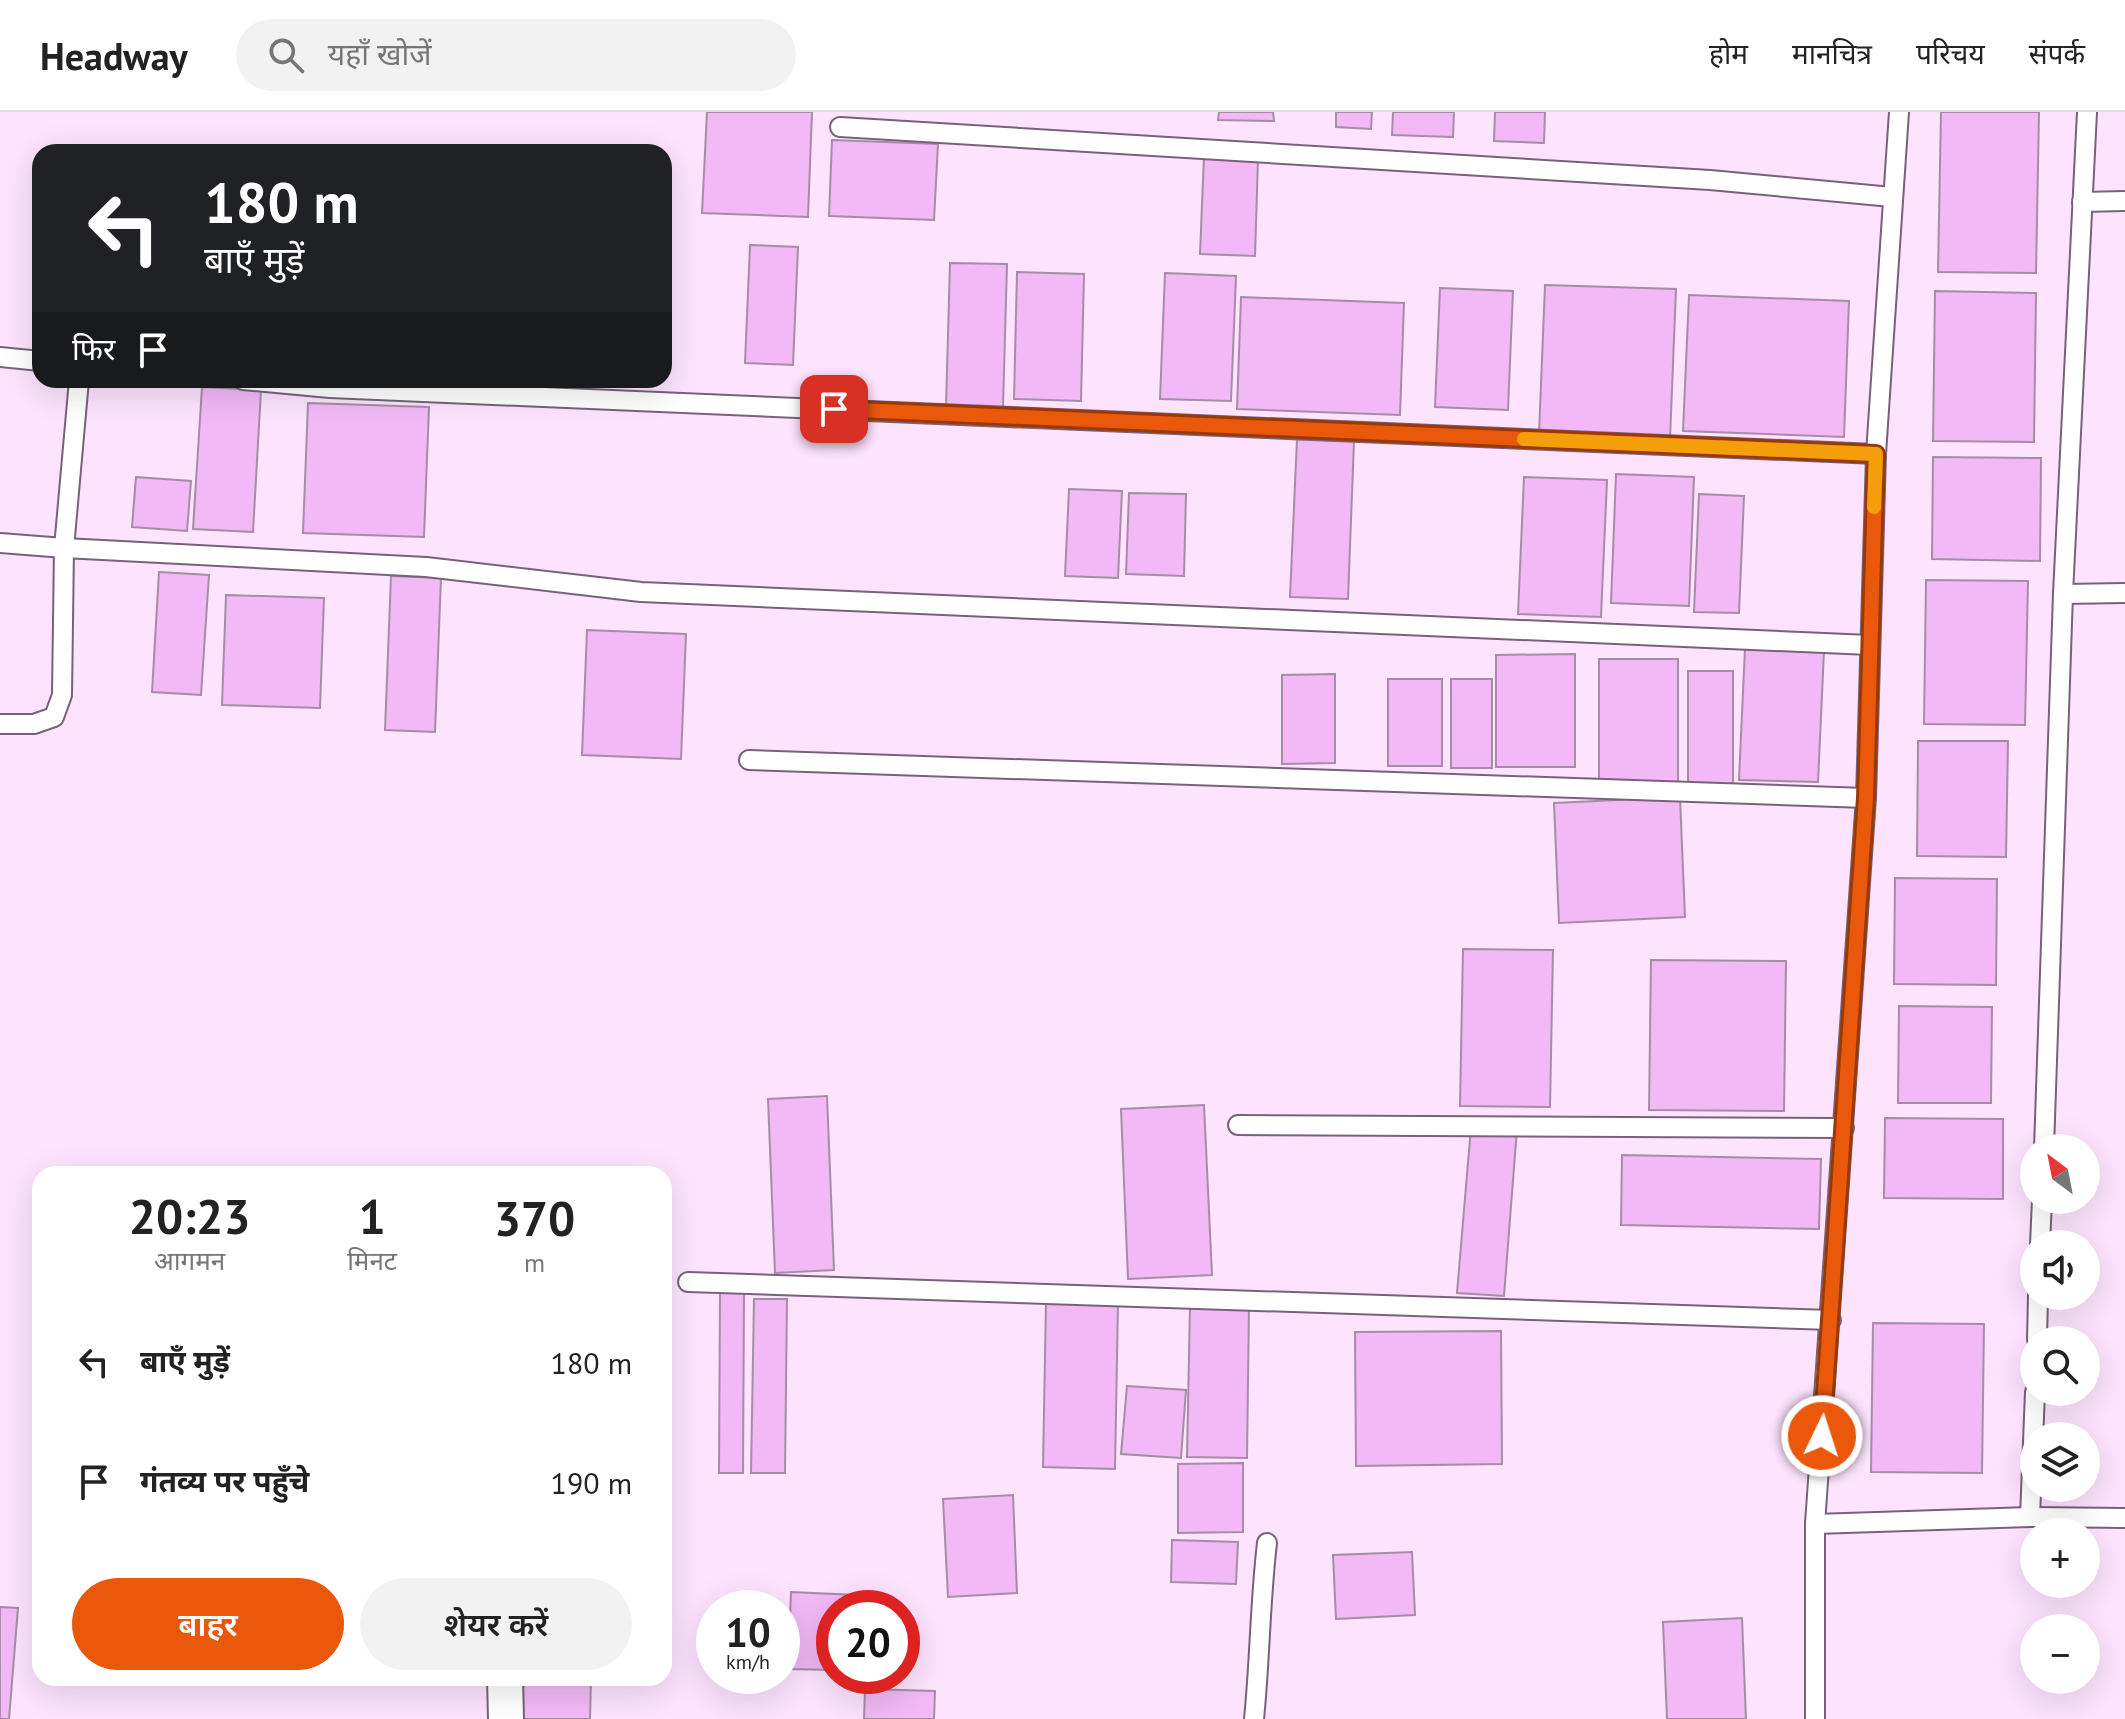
<!DOCTYPE html>
<html lang="hi">
<head>
<meta charset="utf-8">
<style>
	:root { --surface:#fff; --page:#f2f2f2; --text:#222; --muted:#767676; --line:#e0e0e0; --accent:#ea580c }
	body { margin:0; font-family:"PT Sans","Noto Sans Devanagari",sans-serif; background:var(--page); color:var(--text); height:100vh; display:flex; flex-direction:column; font-size:30px; white-space:nowrap }
	* { box-sizing:border-box; margin:0 }
	p { font-size:26px; color:var(--muted) }
	.icon { flex:none; width:44px; height:44px; fill:none; stroke:currentColor; stroke-width:2; stroke-linecap:round; stroke-linejoin:round }
	.map { position:relative; flex:1; overflow:hidden }
	.details { position:absolute; left:32px; top:1054px; width:640px; height:520px; display:flex; flex-direction:column; background:var(--surface); border-radius:24px; box-shadow:0 8px 32px #0002 }
	.details>* { flex:none }
	.hud { position:absolute; left:32px; top:32px; width:640px; height:244px; border-radius:24px; box-shadow:0 8px 32px #0002; background:#202124; color:#fff; overflow:hidden }
	.needle { width:52px; rotate:328deg }
	.controls { position:absolute; left:2020px; top:1022px; display:grid; gap:16px }
	.controls a { display:grid; place-items:center; width:80px; height:80px; border-radius:50%; background:var(--surface); box-shadow:0 8px 32px #0002; font-size:40px }
	.speed { position:absolute; left:696px; top:1478px; display:flex; gap:16px; font-size:40px; font-weight:700; text-align:center }
	.speed>* { display:grid; place-content:center; width:104px; height:104px; border-radius:50%; background:var(--surface); box-shadow:0 8px 32px #0002; line-height:1 }
	.speed small { font-size:20px; font-weight:400 }
	.speed .limit { border:12px solid #d22; background:#fff; color:#111 }
	.pin { position:absolute; display:grid; place-items:center; width:68px; height:68px; color:#fff; margin:-34px; border-radius:16px; box-shadow:0 4px 12px #0006 }
	.me { position:absolute; width:88px; margin:-44px; rotate:4deg; stroke-linejoin:round; filter:drop-shadow(0 0 6px #0008) }
	.turn { display:flex; align-items:center; gap:28px; height:168px; padding:0 40px; font-size:36px }
	.turn .icon { width:104px; height:104px; stroke-width:2.5 }
	.turn b { display:block; font-size:56px; line-height:68px }
	.then { display:flex; align-items:center; height:76px; padding:0 40px; background:#0003; gap:16px; font-size:30px }
	.eta { display:flex; justify-content:space-evenly; align-items:center; height:136px; text-align:center }
	.eta b { font-size:48px; font-weight:600; line-height:56px }
	.primary-button { display:flex; gap:16px; margin-top:auto; padding:16px 40px }
	.primary-button a { flex:1; height:92px; border-radius:48px; background:var(--accent); color:#fff; font-size:32px; font-weight:600; line-height:92px; text-align:center }
	.primary-button a+a { background:var(--page); color:var(--text) }
	ul { padding:0; list-style:none }
	li { display:flex; align-items:center; gap:24px; height:120px; padding:0 40px }
	li div { flex:1 }
	li b { display:block; font-size:30px }
	li em { font-style:normal }
	header { display:flex; align-items:center; gap:48px; box-sizing:border-box; height:112px; padding:0 40px; background:var(--surface); border-bottom:2px solid var(--line) }
	header strong { font-size:38px }
	nav { display:flex; gap:44px; margin-inline-start:auto; font-size:28px }
	.search { width:560px; height:72px; background:var(--page); display:flex; align-items:center; gap:20px; box-sizing:border-box; padding:0 28px; border-radius:44px; color:var(--muted); font-size:30px }
	.map>svg:first-child { display:block }
	.building { fill:#f2b9f6; stroke:#a58da6; stroke-width:2 }
	.lines { fill:none; stroke-linecap:round; stroke-linejoin:round }
	.service-casing { stroke:#78627a; stroke-width:22 }
	.minor-casing { stroke:#78627a; stroke-width:38 }
	.service { stroke:#fff; stroke-width:18 }
	.minor { stroke:#fff; stroke-width:34 }
	.route-casing { stroke:#983908; stroke-width:20 }
	.route { stroke:#ea580c; stroke-width:14 }
	.slow { stroke:#f59e0b; stroke-width:14 }
</style>
</head>
<body>
<header>
<strong>Headway</strong>
<div class="search"><svg class="icon" aria-label="search" viewBox="0 0 24 24"><circle cx="10" cy="10" r="6"/><path d="M15 15l6 6"/></svg>यहाँ खोजें</div>
<nav><a>होम</a><a>मानचित्र</a><a>परिचय</a><a>संपर्क</a></nav>
</header>
<div class="map">
<svg width="2125" height="1607" viewBox="0 0 2125 1607">
	<rect width="100%" height="100%" fill="#fde3fe"/>
	<g class="building">
		<path d="M707 0H812L808 105 702 101Z"/>
		<path d="M1219 0H1273L1274 9 1218 8Z"/>
		<path d="M1336 0H1372L1371 17 1336 15Z"/>
		<path d="M1393 0H1454L1453 25 1392 23Z"/>
		<path d="M1495 0H1545L1544 31 1494 29Z"/>
		<path d="M1941 0H2039L2036 161 1938 160Z"/>
		<path d="M832 28 938 32 934 108 829 104Z"/>
		<path d="M1204 44 1258 47 1255 144 1200 142Z"/>
		<path d="M750 133 798 135 793 253 745 251Z"/>
		<path d="M950 151 1007 152 1003 295 946 294Z"/>
		<path d="M1017 160 1084 162 1081 289 1014 287Z"/>
		<path d="M1165 161 1236 164 1231 289 1160 287Z"/>
		<path d="M1545 173 1676 177 1670 327 1539 322Z"/>
		<path d="M1440 176 1513 179 1508 298 1435 295Z"/>
		<path d="M1935 179 2036 181 2034 330 1933 329Z"/>
		<path d="M1689 183 1849 189 1844 325 1683 319Z"/>
		<path d="M1241 185 1404 191 1400 303 1237 297Z"/>
		<path d="M202 275 261 278 253 420 193 417Z"/>
		<path d="M308 291 429 295 424 425 303 421Z"/>
		<path d="M1297 327 1354 329 1348 487 1290 485Z"/>
		<path d="M1933 345 2041 346 2040 449 1932 447Z"/>
		<path d="M1616 362 1694 365 1689 494 1611 491Z"/>
		<path d="M136 365 191 369 187 419 132 415Z"/>
		<path d="M1524 365 1607 368 1601 505 1518 502Z"/>
		<path d="M1069 377 1122 379 1118 466 1065 464Z"/>
		<path d="M1129 381 1186 382 1184 464 1126 462Z"/>
		<path d="M1699 382 1744 384 1739 501 1694 500Z"/>
		<path d="M159 460 209 463 201 583 152 580Z"/>
		<path d="M391 464 441 466 435 620 385 618Z"/>
		<path d="M1926 468 2028 469 2025 613 1924 612Z"/>
		<path d="M226 483 324 486 320 596 222 593Z"/>
		<path d="M587 518 686 522 681 647 582 643Z"/>
		<path d="M1745 536 1824 539 1818 670 1739 668Z"/>
		<path d="M1575 542V655H1496V543Z"/>
		<rect x="1599" y="547" width="79" height="123"/>
		<rect x="1688" y="559" width="45" height="114"/>
		<path d="M1335 562V651L1282 652V563Z"/>
		<rect x="1388" y="567" width="54" height="87"/>
		<rect x="1451" y="567" width="41" height="89"/>
		<path d="M1918 629H2008L2006 745 1917 744Z"/>
		<path d="M1680 685 1685 805 1559 811 1554 691Z"/>
		<path d="M1895 766 1997 767 1996 873 1894 872Z"/>
		<path d="M1463 837 1553 838 1550 995 1460 994Z"/>
		<path d="M1651 848 1786 849 1784 999 1649 998Z"/>
		<path d="M1899 894 1992 895 1991 991H1898Z"/>
		<path d="M827 984 834 1158 775 1161 768 987Z"/>
		<path d="M1204 993 1212 1163 1128 1167 1121 997Z"/>
		<path d="M1885 1006 2003 1007V1087L1884 1086Z"/>
		<path d="M1471 1015 1517 1017 1504 1184 1457 1181Z"/>
		<path d="M1622 1043 1821 1047 1819 1117 1621 1113Z"/>
		<path d="M720 1181H744L743 1361H719Z"/>
		<path d="M754 1187H787L785 1361H751Z"/>
		<path d="M1046 1190 1118 1191 1115 1357 1043 1355Z"/>
		<path d="M1190 1193 1249 1194 1247 1346 1187 1345Z"/>
		<path d="M1873 1211 1984 1212 1982 1361 1871 1360Z"/>
		<path d="M1501 1219 1502 1352 1356 1354 1355 1220Z"/>
		<path d="M1127 1274 1186 1278 1181 1346 1121 1342Z"/>
		<path d="M1243 1351V1420L1178 1421V1352Z"/>
		<path d="M1013 1383 1017 1481 948 1485 943 1387Z"/>
		<path d="M1172 1428 1238 1430 1236 1472 1171 1470Z"/>
		<path d="M1412 1440 1415 1503 1336 1507 1333 1443Z"/>
		<path d="M791 1480 857 1483 856 1496H834V1558L788 1557Z"/>
		<path d="M0 1495 18 1496 9 1607H0Z"/>
		<path d="M1742 1506 1746 1607H1667L1663 1510Z"/>
		<path d="M521 1566H591L590 1607H520Z"/>
		<path d="M865 1577 935 1579 934 1607H864Z"/>
	</g>
	<g class="lines">
		<g class="service-casing">
			<g id="service">
				<path d="M840 15 1710 68 1892 85"/>
				<path d="M2082 90 2125 89"/>
				<path d="M0 245 40 249"/>
				<path d="M243 268 330 276 1876 342"/>
				<path d="M0 431 64 436 79 268"/>
				<path d="M2063 482 2125 481"/>
				<path d="M0 612H34L54 605 62 583 64 436 426 455 641 480 1870 533"/>
				<path d="M749 648 1866 686"/>
				<path d="M1238 1013 1844 1016"/>
				<path d="M2044 1036 2063 482 2087 0"/>
				<path d="M2040 1132 2042 1088"/>
				<path d="M688 1170 1831 1208"/>
				<path d="M2037 1228 2038 1184"/>
				<path d="M2030 1405 2035 1280"/>
				<path d="M1815 1412 2030 1405 2125 1406"/>
				<path d="M1254 1607C1260 1548 1260 1490 1267 1431"/>
				<path d="M1815 1607V1412L1866 686 1876 342 1899 0"/>
			</g>
		</g>
		<g class="minor-casing">
			<path id="minor" d="M505 1566 506 1607"/>
		</g>
		<use href="#service" class="service"/>
		<use href="#minor" class="minor"/>
	</g>
	<g class="lines">
		<g class="route-casing">
			<path id="route" d="M834 297 1876 342 1866 686 1822 1324"/>
		</g>
		<use href="#route" class="route"/>
		<path class="slow" d="M1524 327 1876 342 1874 395"/>
	</g>
</svg>
<div class="controls">
<a><svg class="needle" viewBox="-14 -14 28 28"><path d="M0-13l5 13h-10z" fill="#e53935"/><path d="M0 13l5-13h-10z" fill="#767676"/></svg></a>
<a><svg class="icon" aria-label="sound" viewBox="0 0 24 24"><path d="M4 9h4l5-4v14l-5-4H4zM17 9q2 3 0 6"/></svg></a>
<a><svg class="icon" aria-label="search" viewBox="0 0 24 24"><circle cx="10" cy="10" r="6"/><path d="M15 15l6 6"/></svg></a>
<a><svg class="icon" aria-label="layers" viewBox="0 0 24 24"><path d="M12 4l9 5-9 5-9-5zM3 14l9 5 9-5"/></svg></a>
<a>+</a>
<a>−</a>
</div>
<div class="speed"><div>10<small>km/h</small></div><div class="limit">20</div></div>
<div class="pin" style="left:834px;top:297px;background:#d93025"><svg class="icon" aria-label="arrive" viewBox="0 0 24 24"><path d="M6 21V4h12l-3 4 3 4H6"/></svg></div>
<svg class="me" style="left:1822px;top:1324px" viewBox="-20 -20 40 40"><circle r="17" fill="#ea580c" stroke="#fff" stroke-width="3"/><path d="M0-11L8 9 0 5-8 9z" fill="#fff"/></svg>
<div class="hud">
<div class="turn"><svg class="icon" aria-label="left" viewBox="0 0 24 24"><path d="M17 20v-9H6M10 6l-5 5 5 5"/></svg><div><b>180 m</b>बाएँ मुड़ें</div></div>
<div class="then">फिर<svg class="icon" aria-label="arrive" viewBox="0 0 24 24"><path d="M6 21V4h12l-3 4 3 4H6"/></svg></div>
</div>
<section class="details">
<div class="eta">
<div><b>20:23</b><p>आगमन</p></div>
<div><b>1</b><p>मिनट</p></div>
<div><b>370</b><p>m</p></div>
</div>
<ul>
<li><svg class="icon" aria-label="left" viewBox="0 0 24 24"><path d="M17 20v-9H6M10 6l-5 5 5 5"/></svg><div><b>बाएँ मुड़ें</b></div><em>180 m</em></li>
<li><svg class="icon" aria-label="arrive" viewBox="0 0 24 24"><path d="M6 21V4h12l-3 4 3 4H6"/></svg><div><b>गंतव्य पर पहुँचे</b></div><em>190 m</em></li>
</ul>
<div class="primary-button"><a>बाहर</a><a>शेयर करें</a></div>
</section>
</div>
</body>
</html>
